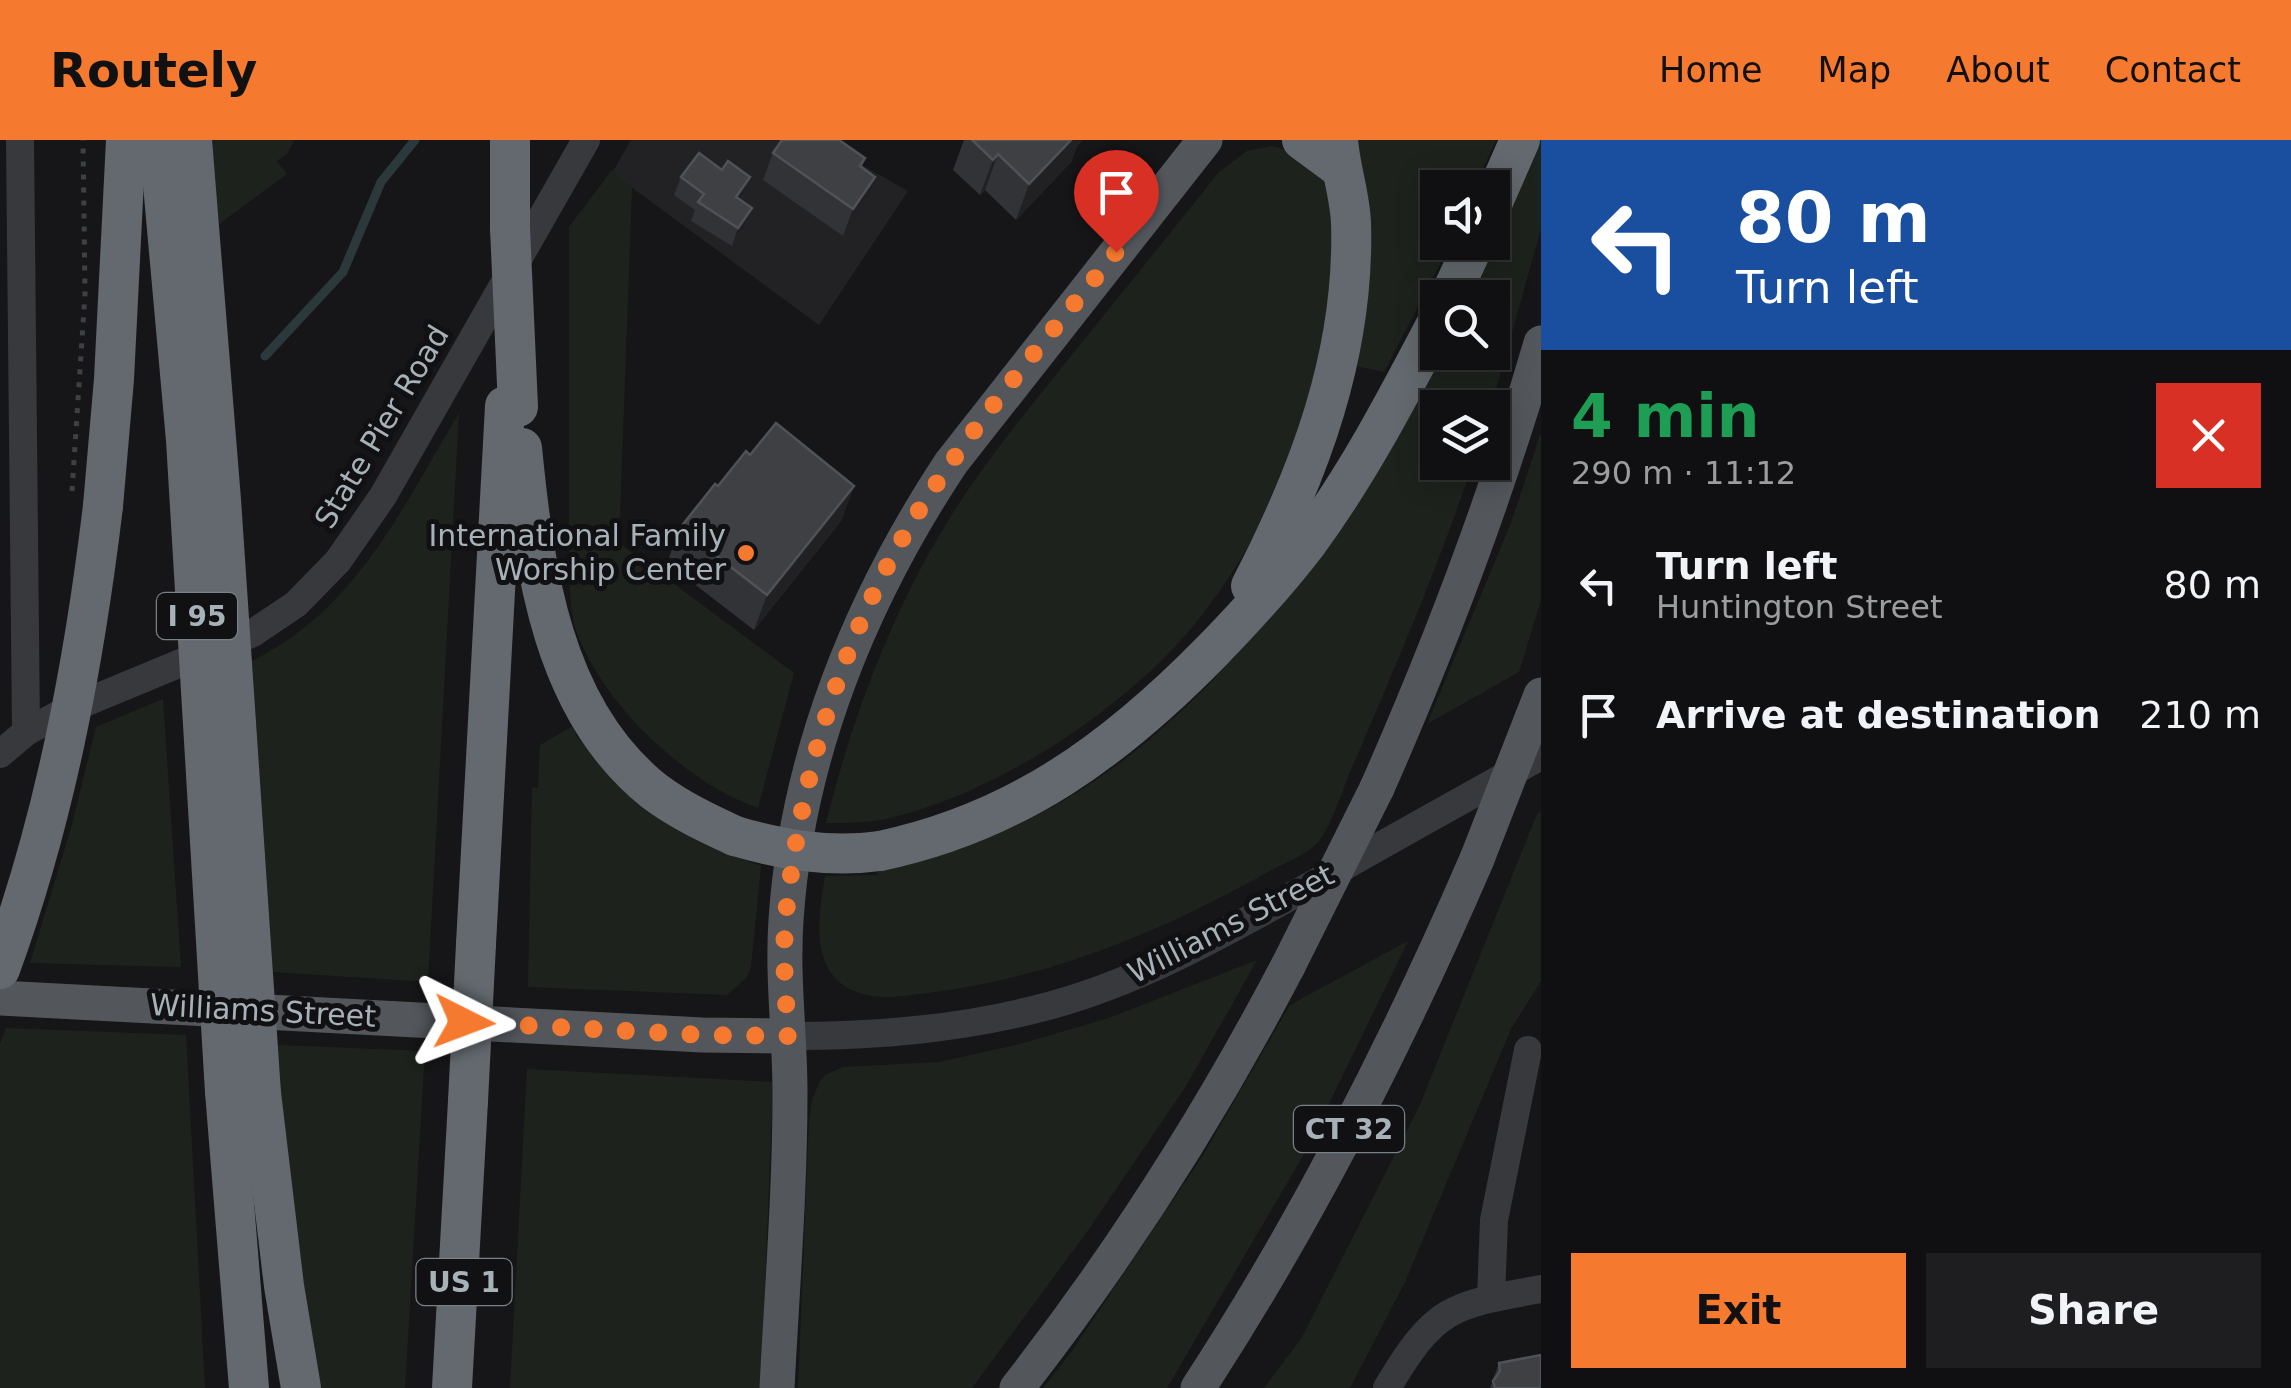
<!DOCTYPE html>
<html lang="en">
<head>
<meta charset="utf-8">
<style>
	:root { --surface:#101012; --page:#1e1e20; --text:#f1f3f6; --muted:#9c9d9f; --line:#303032; --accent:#f57a30 }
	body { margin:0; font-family:"DejaVu Sans",sans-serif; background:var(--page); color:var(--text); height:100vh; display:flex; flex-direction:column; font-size:38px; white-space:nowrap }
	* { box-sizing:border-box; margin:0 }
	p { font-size:32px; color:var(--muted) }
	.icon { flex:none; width:55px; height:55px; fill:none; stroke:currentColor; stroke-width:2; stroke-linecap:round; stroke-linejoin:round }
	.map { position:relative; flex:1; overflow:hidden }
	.details { display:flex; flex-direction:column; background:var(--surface); width:750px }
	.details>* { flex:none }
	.banner { background:#1a4fa0; color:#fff; overflow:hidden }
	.buttons { position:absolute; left:1420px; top:30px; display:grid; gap:20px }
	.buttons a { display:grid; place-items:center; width:90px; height:90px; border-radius:0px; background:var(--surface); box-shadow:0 5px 25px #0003,0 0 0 2px var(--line); font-size:50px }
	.pin { position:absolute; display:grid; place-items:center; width:85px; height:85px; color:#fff; margin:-102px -42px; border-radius:50% 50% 50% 0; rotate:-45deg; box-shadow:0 0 10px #0007 }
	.pin .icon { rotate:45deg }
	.me { position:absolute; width:110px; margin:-55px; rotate:93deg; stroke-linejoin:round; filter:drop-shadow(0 0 8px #0008) }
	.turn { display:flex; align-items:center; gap:35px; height:210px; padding:0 30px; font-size:45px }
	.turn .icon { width:130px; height:130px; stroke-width:2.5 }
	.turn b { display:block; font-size:70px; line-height:85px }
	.round { display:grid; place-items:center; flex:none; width:105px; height:105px; border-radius:0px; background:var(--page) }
	.headline { display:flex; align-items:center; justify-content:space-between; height:170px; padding:0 30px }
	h1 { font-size:60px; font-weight:700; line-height:75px; color:#1e9e55 }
	.action { display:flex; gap:20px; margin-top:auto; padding:20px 30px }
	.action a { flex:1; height:115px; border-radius:0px; background:var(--accent); color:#111; font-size:40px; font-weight:700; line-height:115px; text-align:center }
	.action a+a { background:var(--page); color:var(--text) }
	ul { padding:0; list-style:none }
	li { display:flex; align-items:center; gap:30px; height:130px; padding:0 30px }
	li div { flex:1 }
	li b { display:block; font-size:38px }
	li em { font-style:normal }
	header { display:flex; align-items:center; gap:60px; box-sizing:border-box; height:140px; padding:0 50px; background:var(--accent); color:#111 }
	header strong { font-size:48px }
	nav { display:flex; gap:55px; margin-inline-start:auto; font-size:35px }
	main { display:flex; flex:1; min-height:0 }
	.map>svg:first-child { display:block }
	.built { fill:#222225 }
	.green { fill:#1d231c }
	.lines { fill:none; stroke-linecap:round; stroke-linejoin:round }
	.stream { stroke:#2b393c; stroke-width:9 }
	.minor { stroke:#37393d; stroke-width:28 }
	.major { stroke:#53575c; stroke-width:35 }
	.highway { stroke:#63696e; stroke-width:40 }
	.path-bridge { stroke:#3d4144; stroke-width:5; stroke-dasharray:5 8; stroke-linecap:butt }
	.major-bridge { stroke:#53575c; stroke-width:35 }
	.highway-bridge { stroke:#63696e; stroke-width:40 }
	.wall { fill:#323336 }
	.shaded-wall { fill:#212124 }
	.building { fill:#3e4044; stroke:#4f5256; stroke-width:2.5 }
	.route { stroke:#f57a30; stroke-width:18; stroke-dasharray:0 32.4 }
	.poi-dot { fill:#f57a30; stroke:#111113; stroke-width:4 }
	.labels { text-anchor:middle; stroke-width:10; stroke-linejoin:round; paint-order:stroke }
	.shield { fill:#111113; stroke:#7a8186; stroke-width:2.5 }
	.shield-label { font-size:28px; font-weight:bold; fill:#a7b1b8 }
	.street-label { font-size:30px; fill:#a7b1b8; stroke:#111113 }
	.poi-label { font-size:30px; fill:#a7b1b8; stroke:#111113; text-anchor:end }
</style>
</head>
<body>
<header>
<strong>Routely</strong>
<nav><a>Home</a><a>Map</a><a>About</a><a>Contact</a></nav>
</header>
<main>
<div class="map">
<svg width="1541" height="1248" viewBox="0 0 1541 1248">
	<rect width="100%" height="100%" fill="#161618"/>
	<path class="built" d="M631 0H818L908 51 819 185 612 33Z"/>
	<g class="green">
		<path d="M211 0H294L288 13 277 21 287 34 219 84Z"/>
		<path d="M1357 0H1496L1475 47 1438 48V102L1451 103 1384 232 1351 225Z"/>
		<path d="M1538 0H1541V89L1491 267 1438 268V322L1473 323C1438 428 1394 530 1350 632 1342 651 1329 694 1314 706 1301 717 1282 724 1268 732 1161 792 1050 838 928 853 903 856 878 861 854 851 808 831 819 774 825 736L877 735 878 728C917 718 957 711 995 695 1101 651 1190 573 1262 484L1438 212H1492V158L1467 157Z"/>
		<path d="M1272 6C1288 11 1307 15 1318 29 1332 46 1331 67 1331 87 1335 179 1313 277 1273 360 1246 415 1209 473 1166 516 1094 588 986 656 886 679 867 683 846 683 826 683 853 574 895 463 956 368 991 314 1031 266 1071 216 1120 155 1170 94 1219 32L1247 11Z"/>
		<path d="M612 30 632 48 619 403 794 533 758 668C686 643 604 565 577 493 568 467 570 435 569 407V87Z"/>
		<path d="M459 273 428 842 273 832 252 521C356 470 402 368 459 273Z"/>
		<path d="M1541 292V460L1519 532 1427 584 1511 383Z"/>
		<path d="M163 559 181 827 30 823 71 688 96 587Z"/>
		<path d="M573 586 577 597 633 653 733 716 761 726 751 827 746 838 727 855 528 847 532 647 538 648 540 605Z"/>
		<path d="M1541 672V841L1511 889 1405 1142 1350 1248H1264L1301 1199 1419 967 1537 674Z"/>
		<path d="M1408 801 1307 1009 1167 1248H1043L1072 1211 1202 1017 1290 865Z"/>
		<path d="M1257 820 1186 946 1089 1089 972 1248H798L809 981 812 960 819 943 825 935 843 927 939 922 1020 904 1109 878Z"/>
		<path d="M6 888 186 895 205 1248H0V904Z"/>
		<path d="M278 905 425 911 405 1248H299Z"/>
		<path d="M527 929 773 942 761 1248H510Z"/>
	</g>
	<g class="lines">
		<path class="stream" d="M265 216 343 132 381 42 415 0"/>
		<g class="minor">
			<path d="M20 0 26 592"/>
			<path d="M0 614 26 592 65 571 253 493 296 464 338 421 383 356 586 0"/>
			<path d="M787 896C877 896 965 889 1052 865 1146 839 1230 790 1315 743 1390 700 1466 658 1541 616"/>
			<path d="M1491 1158 1494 1080 1528 910"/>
			<path d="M1387 1248C1435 1167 1451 1165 1541 1149"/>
		</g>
		<g class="major">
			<path d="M1377 648C1441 503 1497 355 1541 203"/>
			<path d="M0 858 702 895 787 896"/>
			<path d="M777 1248C782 1150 790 1051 790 953 790 895 782 838 786 780 797 615 861 459 951 323L1205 0"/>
			<path d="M1017 1248C1121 1115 1210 975 1288 826"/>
			<path d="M1198 1248C1307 1081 1398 902 1477 719"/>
		</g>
		<g class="highway">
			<path d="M510 0V88"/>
			<path d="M1302 0 1340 28"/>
			<path d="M1492 64 1520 0"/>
			<path d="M1449 158 1475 102"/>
			<path d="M522 308C534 429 552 570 654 651 679 670 707 683 735 696"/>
			<path d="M103 366 114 239 126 0"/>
			<path d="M1251 446C1310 332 1355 213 1351 83 1350 55 1340 28 1338 0"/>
			<path d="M880 711C1017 682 1115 610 1212 511 1245 477 1278 441 1307 403 1358 334 1398 257 1438 181"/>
			<path d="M476 804 505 266"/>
			<path d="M225 952 249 1248"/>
			<path d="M261 953 284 1146 301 1248"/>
			<path d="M452 1248 468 961"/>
		</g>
		<path class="path-bridge" d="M72 351 85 154 83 0"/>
		<g class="major-bridge">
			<path d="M1477 719 1541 555"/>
			<path d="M1288 826 1377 648"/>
		</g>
		<g class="highway-bridge">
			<path d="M159 0 186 300 225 952"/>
			<path d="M192 0 221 360 261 953"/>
			<path d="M510 88 518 267"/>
			<path d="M735 696C783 710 830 718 880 711"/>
			<path d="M0 829C55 679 84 524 103 366"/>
			<path d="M468 961 476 804"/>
		</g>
	</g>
	<g class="wall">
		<path d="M964 0H1083L1077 6 1071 22 1016 80 985 50 980 55 953 30Z"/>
		<path d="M773 13 865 18 862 27 866 64 843 96 763 40Z"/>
		<path d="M681 37 744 55 741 60 752 68 746 87 732 106 691 81 695 70 674 55Z"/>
		<path d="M750 315 854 346 841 381 754 490 667 423 680 388 718 346Z"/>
		<path d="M1499 1223 1541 1248H1490Z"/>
	</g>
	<g class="shaded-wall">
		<path d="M1071 0H1083L1077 6 1071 22 1016 80 1029 44Z"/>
		<path d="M998 14 985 50 980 55 993 20Z"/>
		<path d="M750 37 744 55 729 75 736 57Z"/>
		<path d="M875 37 866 64 843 96 853 69Z"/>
		<path d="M752 68 746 87 732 106 738 88Z"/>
		<path d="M854 346 841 381 754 490 767 455Z"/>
	</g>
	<g class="building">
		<path d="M782 0H839L865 18 860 26 875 37 853 69 773 13Z"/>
		<path d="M972 0H1071L1029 44 998 14 993 20Z"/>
		<path d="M699 13 722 30 728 21 750 37 736 57 752 68 738 88 698 62 704 54 681 37Z"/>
		<path d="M776 283 854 346 767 455 680 388 715 344 718 346 746 311 750 315Z"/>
		<path d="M1541 1215V1248H1495L1493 1241 1500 1231 1499 1223Z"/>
	</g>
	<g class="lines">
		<path class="route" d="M464 882 702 895 788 896C786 856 782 815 786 774 801 634 843 493 918 372 976 280 1048 197 1116 112"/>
	</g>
	<circle class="poi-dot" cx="746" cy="413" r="10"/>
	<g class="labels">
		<g class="shield">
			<rect x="157" y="453" width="80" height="46" rx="8"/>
			<rect x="1294" y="966" width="110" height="46" rx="8"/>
			<rect x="416.5" y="1119" width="95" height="46" rx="8"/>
		</g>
		<g class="shield-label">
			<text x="197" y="486">I 95</text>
			<text x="1349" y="999">CT 32</text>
			<text x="464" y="1152">US 1</text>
		</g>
		<g class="street-label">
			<text transform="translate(382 287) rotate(-59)" y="10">State Pier Road</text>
			<text transform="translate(1231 784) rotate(-27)" y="10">Williams Street</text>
			<text transform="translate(263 871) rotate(3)" y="10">Williams Street</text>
		</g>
		<g class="poi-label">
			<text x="726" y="406">International Family<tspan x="726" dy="34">Worship Center</tspan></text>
		</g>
	</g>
</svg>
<div class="buttons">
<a><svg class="icon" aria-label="sound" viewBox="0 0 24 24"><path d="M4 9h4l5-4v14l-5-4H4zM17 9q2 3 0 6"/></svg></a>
<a><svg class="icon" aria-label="search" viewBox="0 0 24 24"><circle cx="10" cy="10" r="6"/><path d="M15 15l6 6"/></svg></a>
<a><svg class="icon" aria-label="layers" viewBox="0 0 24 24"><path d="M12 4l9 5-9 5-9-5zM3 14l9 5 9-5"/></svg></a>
</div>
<div class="pin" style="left:1116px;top:112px;background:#d93025"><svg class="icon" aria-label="arrive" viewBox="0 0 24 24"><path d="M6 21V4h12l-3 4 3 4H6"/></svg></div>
<svg class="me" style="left:464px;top:882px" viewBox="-20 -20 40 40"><path d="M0-17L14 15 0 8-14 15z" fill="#f57a30" stroke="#fff" stroke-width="4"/></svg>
</div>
<section class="details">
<div class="banner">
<div class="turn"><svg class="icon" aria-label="left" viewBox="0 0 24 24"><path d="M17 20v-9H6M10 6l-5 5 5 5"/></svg><div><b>80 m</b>Turn left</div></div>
</div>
<div class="headline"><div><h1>4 min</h1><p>290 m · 11:12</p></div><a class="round" style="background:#d93025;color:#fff"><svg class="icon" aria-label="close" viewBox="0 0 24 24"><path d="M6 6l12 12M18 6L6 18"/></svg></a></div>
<ul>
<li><svg class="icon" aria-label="left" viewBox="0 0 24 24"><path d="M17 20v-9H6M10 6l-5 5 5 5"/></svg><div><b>Turn left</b><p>Huntington Street</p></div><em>80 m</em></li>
<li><svg class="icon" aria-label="arrive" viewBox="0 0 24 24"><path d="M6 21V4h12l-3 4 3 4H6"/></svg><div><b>Arrive at destination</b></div><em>210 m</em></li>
</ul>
<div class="action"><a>Exit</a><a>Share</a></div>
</section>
</main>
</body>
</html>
